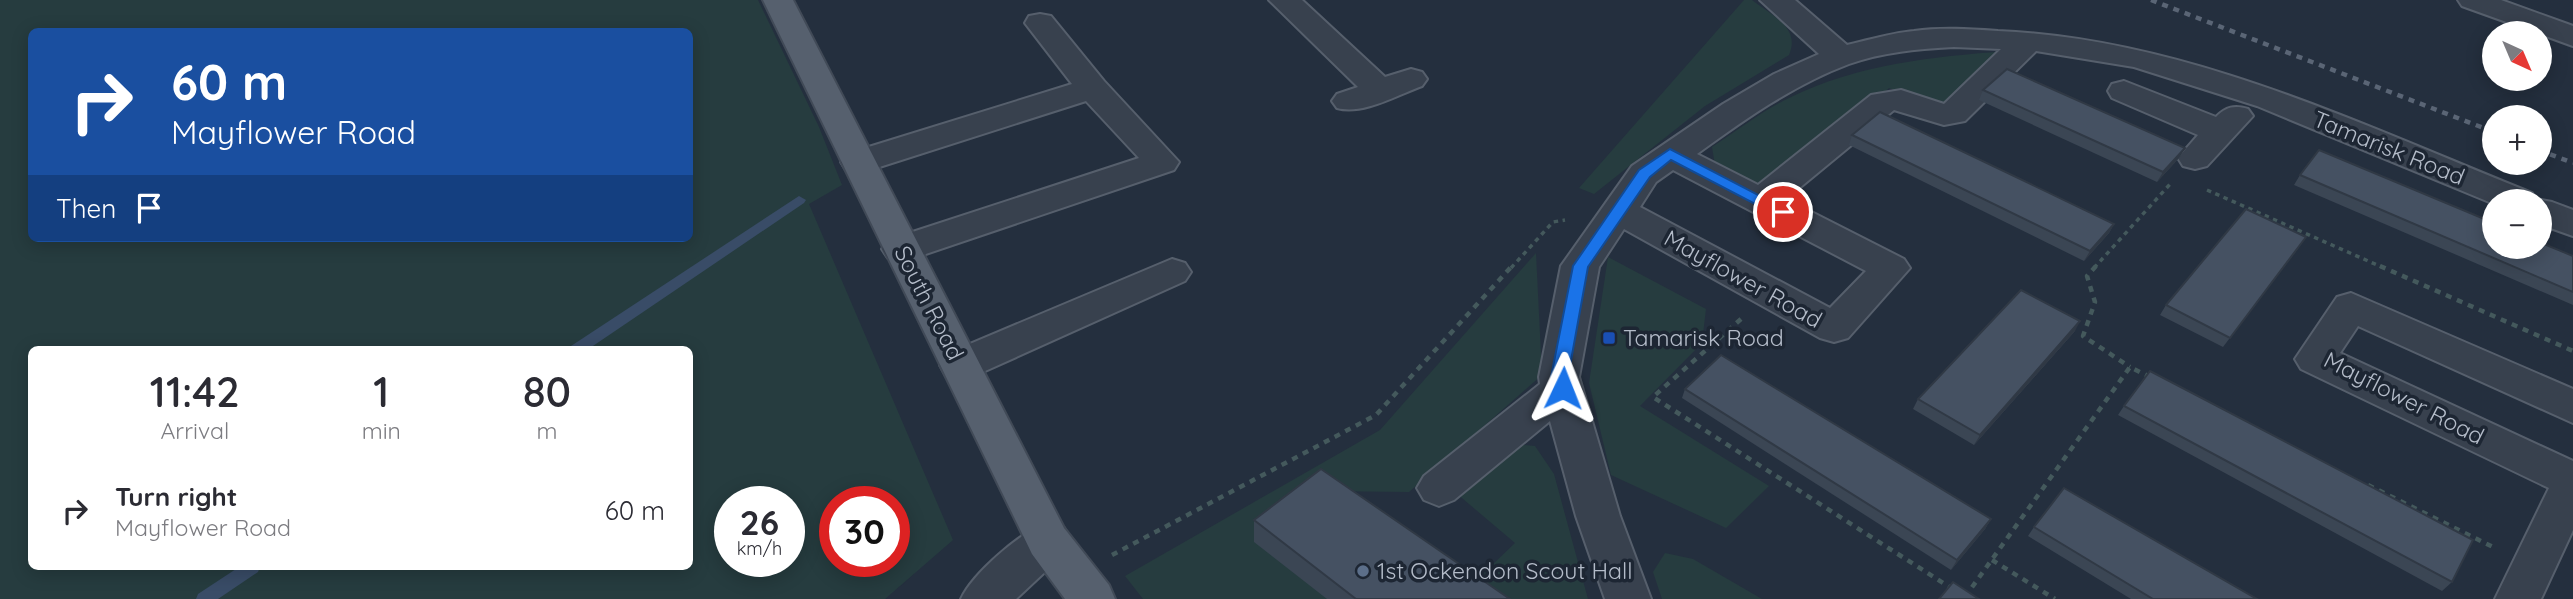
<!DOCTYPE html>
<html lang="en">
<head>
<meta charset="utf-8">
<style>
	:root { --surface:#fff; --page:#f2f2f3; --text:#2b2b33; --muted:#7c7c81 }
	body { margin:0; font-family:Quicksand,sans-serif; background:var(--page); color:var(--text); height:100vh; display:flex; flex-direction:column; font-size:26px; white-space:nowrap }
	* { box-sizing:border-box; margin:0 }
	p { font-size:23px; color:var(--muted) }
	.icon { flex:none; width:38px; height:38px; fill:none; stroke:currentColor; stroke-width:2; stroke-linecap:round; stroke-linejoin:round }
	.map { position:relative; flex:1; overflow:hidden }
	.sheet { position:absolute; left:28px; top:346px; width:665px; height:224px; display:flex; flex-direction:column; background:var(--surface); border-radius:10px; box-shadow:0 4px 18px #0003 }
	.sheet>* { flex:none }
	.guide { position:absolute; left:28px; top:28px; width:665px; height:214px; border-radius:10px; box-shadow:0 4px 18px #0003; background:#1a4fa0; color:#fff; overflow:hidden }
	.needle { width:46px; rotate:136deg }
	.buttons { position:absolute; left:2482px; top:21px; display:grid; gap:14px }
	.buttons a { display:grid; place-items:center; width:70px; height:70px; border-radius:50%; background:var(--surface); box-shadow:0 4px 18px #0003; font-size:35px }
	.speed { position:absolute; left:714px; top:486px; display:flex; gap:14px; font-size:35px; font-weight:700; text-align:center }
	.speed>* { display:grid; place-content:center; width:91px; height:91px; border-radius:50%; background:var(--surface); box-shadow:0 4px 18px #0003; line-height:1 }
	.speed small { font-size:18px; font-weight:400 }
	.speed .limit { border:10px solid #d22; background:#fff; color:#111 }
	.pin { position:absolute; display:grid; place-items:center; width:60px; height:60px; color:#fff; margin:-30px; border:4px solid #fff; border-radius:50%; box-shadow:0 2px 7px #0007 }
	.me { position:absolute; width:77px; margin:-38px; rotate:2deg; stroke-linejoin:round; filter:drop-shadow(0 0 5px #0008) }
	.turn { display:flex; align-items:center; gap:24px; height:147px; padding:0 28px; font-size:32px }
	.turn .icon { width:91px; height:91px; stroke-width:2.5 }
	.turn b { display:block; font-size:49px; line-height:60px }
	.then { display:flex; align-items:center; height:66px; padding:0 28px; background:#0003; gap:14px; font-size:26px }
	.eta { display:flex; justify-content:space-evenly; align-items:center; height:119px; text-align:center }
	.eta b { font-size:42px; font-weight:600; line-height:49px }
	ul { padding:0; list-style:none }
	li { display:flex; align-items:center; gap:21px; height:91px; padding:0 28px }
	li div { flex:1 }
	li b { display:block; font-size:26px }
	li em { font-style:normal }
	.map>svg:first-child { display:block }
	.green { fill:#263c3f; fill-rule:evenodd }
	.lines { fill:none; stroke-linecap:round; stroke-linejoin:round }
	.stream { fill:#394c67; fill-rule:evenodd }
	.minor-casing { stroke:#565f6c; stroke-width:4 }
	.major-casing { stroke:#414a57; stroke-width:4 }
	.path-far1 { stroke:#44595c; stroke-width:3.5; stroke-dasharray:4.5 4.5; stroke-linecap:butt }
	.path { stroke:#44595c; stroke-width:4.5; stroke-dasharray:6 6; stroke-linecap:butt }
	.minor { fill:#38414e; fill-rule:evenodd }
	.major { fill:#56606e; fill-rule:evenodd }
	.rail { stroke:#5a6575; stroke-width:4.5; stroke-dasharray:6 6; stroke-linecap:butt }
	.wall { fill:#3b4654 }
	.shaded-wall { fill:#303945 }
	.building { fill:#455162; stroke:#303945; stroke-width:2 }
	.route { fill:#1a73e8; stroke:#114b97; stroke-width:2 }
	.transit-dot { fill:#1a4fb4; stroke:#1d2633; stroke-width:2.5 }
	.service-dot { fill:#5c6f8a; stroke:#1d2633; stroke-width:2.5 }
	.labels { text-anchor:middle; stroke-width:7; stroke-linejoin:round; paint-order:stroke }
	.street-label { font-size:23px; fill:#b4bcc9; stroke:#1d2633 }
	.poi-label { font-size:23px; fill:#b4bcc9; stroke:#1d2633; text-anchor:start }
</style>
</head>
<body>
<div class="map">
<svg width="2573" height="599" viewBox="0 0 2573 599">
	<rect width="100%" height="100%" fill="#242f3e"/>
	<g class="green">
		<path d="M0 0H758L819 127 842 185 809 204 953 540 885 599H0ZM32 32H690V238H32ZM32 350H690V567H32ZM730 502H789V562H730ZM835 502H894V562H835Z"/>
		<path d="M1744 0H1752C1772 16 1801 27 1789 55L1705 106 1594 194 1579 188Z"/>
		<path d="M2007 51 1941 110 1889 88 1771 193 1715 165 1712 147C1737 131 1762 111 1789 98 1858 64 1931 57 2007 51Z"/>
		<path d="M1536 253 1542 375 1409 492 1320 491 1327 599H1143L1125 576 1380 430Z"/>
		<path d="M1608 257 1706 309 1702 343 1640 406 1769 486 1726 528 1611 475 1589 383Z"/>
		<path d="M1513 444 1535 446 1554 474 1588 599H1478L1466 590 1515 543 1456 493Z"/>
		<path d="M1665 553 1693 559 1762 599H1662L1653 572Z"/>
	</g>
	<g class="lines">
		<g class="stream">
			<path d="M799 196 806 200 804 203 587 350H569L571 346Z"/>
			<path d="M239 567H260L258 572 218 599H196L198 594Z"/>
		</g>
		<g class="minor-casing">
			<g id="minor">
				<path d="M1269 0H1302L1385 77 1411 69 1422 72 1427 79 1422 86C1397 95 1364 115 1337 108L1332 101 1337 94 1358 87Z"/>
				<path d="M1760 0H1795L1847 45C1869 40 1891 33 1914 31 1942 27 1970 29 1998 31 2186 39 2360 124 2532 193L2536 199 2552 202 2573 210V236L2539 224V201H2494V204L2257 106 2134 67 2036 51 1965 121 1944 125 1894 110 1786 199 1904 259 1910 268 1848 338 1834 342 1820 338 1624 229 1599 267 1579 377 1620 516 1651 599H1605L1576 516 1550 421 1454 500 1439 506 1424 500 1417 488 1424 476 1540 384 1539 377 1561 266 1632 166 1723 104 1774 74 1819 54ZM1954 47 2001 49 1944 104 1901 90 1871 95 1758 185 1697 154C1744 120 1793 85 1849 64 1882 52 1919 49 1954 47ZM1673 170 1866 271 1830 308 1640 207 1656 182Z"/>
				<path d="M2458 0H2501L2573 26V46L2462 6Z"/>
				<path d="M1040 14 1051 16 1104 81 1179 162 1174 170 914 258 901 262 888 258 882 249 888 240 1139 158 1086 101 870 170 858 173 846 170 841 162 846 154 1072 84 1025 23 1029 16Z"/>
				<path d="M2124 81 2216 117C2226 107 2234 105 2248 109L2253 116 2207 166 2195 169 2183 166 2178 158 2198 135 2112 98 2108 91 2112 84Z"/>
				<path d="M1172 259 1185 263 1191 272 1185 281 974 376 960 380 946 376 940 365 946 354Z"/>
				<path d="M2351 293 2573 389V423L2358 326 2340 353 2573 461V530L2541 599H2495L2549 488 2301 369 2295 359 2337 297Z"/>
				<path d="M1048 522 1064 528 1071 541 1064 554 1016 599H961C973 573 1021 532 1048 522Z"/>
			</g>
		</g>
		<g class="major-casing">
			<path id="major" d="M763 0H793L1064 528 1109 585 1115 599H1065L1032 554Z"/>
		</g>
		<g class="path-far1">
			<path d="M2207 190 2384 268"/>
			<path d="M1511 268 1553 222 1565 220"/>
			<path d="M2094 268 2172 182"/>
		</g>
		<g class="path">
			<path d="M2096 266 2087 276 2095 302 2083 336 2130 367"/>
			<path d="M2380 266 2573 351"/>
			<path d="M1741 319 1653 397 1954 590"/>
			<path d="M2368 485 2495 548"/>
			<path d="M1112 555 1376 415 1512 266"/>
			<path d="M1992 560 2055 599"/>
			<path d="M1965 597 2130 367 2150 377"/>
		</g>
		<use href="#minor" class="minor"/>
		<use href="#major" class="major"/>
		<g class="rail">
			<path d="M2151 0 2494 132"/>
			<path d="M2539 150 2573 163"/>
		</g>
	</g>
	<g class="wall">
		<path d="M1983 90 2185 148 2179 158 2157 182 1979 100Z"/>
		<path d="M1852 135 2114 224 2109 233 2084 261 1849 145Z"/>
		<path d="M2300 175 2573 256V305L2294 185Z"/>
		<path d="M2300 246 2223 347 2160 315 2166 305Z"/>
		<path d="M2075 331 1974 445 1913 409 1918 399Z"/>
		<path d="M1685 389 1991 519 1985 529 1951 570 1682 398Z"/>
		<path d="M2124 406 2452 582 2442 591 2118 415Z"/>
		<path d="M1254 520 1510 599H1327L1254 542Z"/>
		<path d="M2034 527 2257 599H2131L2028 536Z"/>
	</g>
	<g class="shaded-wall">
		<path d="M2185 148 2179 158 2157 182 2163 172Z"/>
		<path d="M2114 224 2109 233 2084 261 2090 251Z"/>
		<path d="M2080 321 2075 331 1974 445 1980 435Z"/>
		<path d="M1991 519 1985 529 1951 570 1957 560Z"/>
	</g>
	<g class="building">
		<path d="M2007 69 2185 148 2163 172 1983 90Z"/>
		<path d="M1880 112 2114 224 2090 251 1852 135Z"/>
		<path d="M2319 150 2494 223V247H2539V242L2573 256V292L2300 175Z"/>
		<path d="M2246 209 2306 237 2230 338 2166 305Z"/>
		<path d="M2021 290 2080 321 1980 435 1918 399Z"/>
		<path d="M1721 355 1991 519 1957 560 1685 389Z"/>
		<path d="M2150 371 2473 540 2452 582 2124 406Z"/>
		<path d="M1321 469 1510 599H1356L1254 520Z"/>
		<path d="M2064 488 2257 599H2153L2034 527Z"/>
		<path d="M1953 582 1979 599H1939Z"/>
	</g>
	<path class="route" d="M1670 149 1791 212 1788 216H1778L1671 160 1650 177 1588 267 1568 377 1571 388 1569 392H1557L1551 377 1573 266 1639 170Z"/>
	<rect class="transit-dot" x="1602" y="331" width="14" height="14" rx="3.5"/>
	<circle class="service-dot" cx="1363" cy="571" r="7"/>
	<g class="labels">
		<g class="street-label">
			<text transform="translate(2389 148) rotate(22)" y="8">Tamarisk Road</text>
			<text transform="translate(1743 279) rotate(29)" y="8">Mayflower Road</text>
			<text transform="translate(929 303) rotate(63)" y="8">South Road</text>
			<text transform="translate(2404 398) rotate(27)" y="8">Mayflower Road</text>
		</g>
		<g class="poi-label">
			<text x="1623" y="346">Tamarisk Road</text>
			<text x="1377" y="579">1st Ockendon Scout Hall</text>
		</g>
	</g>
</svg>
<div class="buttons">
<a><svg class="needle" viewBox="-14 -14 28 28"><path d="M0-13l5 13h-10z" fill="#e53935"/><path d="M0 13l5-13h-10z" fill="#7c7c81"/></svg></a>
<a>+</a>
<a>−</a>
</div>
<div class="speed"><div>26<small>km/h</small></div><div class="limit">30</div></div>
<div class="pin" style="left:1783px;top:212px;background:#d93025"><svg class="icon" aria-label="arrive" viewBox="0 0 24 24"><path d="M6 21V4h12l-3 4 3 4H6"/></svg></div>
<svg class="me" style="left:1563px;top:388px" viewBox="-20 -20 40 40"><path d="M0-17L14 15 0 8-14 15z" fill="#1a73e8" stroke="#fff" stroke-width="4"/></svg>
<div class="guide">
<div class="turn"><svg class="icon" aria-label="right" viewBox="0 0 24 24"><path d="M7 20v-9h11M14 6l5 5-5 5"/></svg><div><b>60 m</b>Mayflower Road</div></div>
<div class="then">Then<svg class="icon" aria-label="arrive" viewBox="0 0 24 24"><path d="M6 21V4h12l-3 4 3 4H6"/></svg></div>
</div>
<section class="sheet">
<div class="eta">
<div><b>11:42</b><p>Arrival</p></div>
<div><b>1</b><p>min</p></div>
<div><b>80</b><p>m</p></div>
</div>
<ul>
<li><svg class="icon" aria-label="right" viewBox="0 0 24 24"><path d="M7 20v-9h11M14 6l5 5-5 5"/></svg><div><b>Turn right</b><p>Mayflower Road</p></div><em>60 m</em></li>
</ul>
</section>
</div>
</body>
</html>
